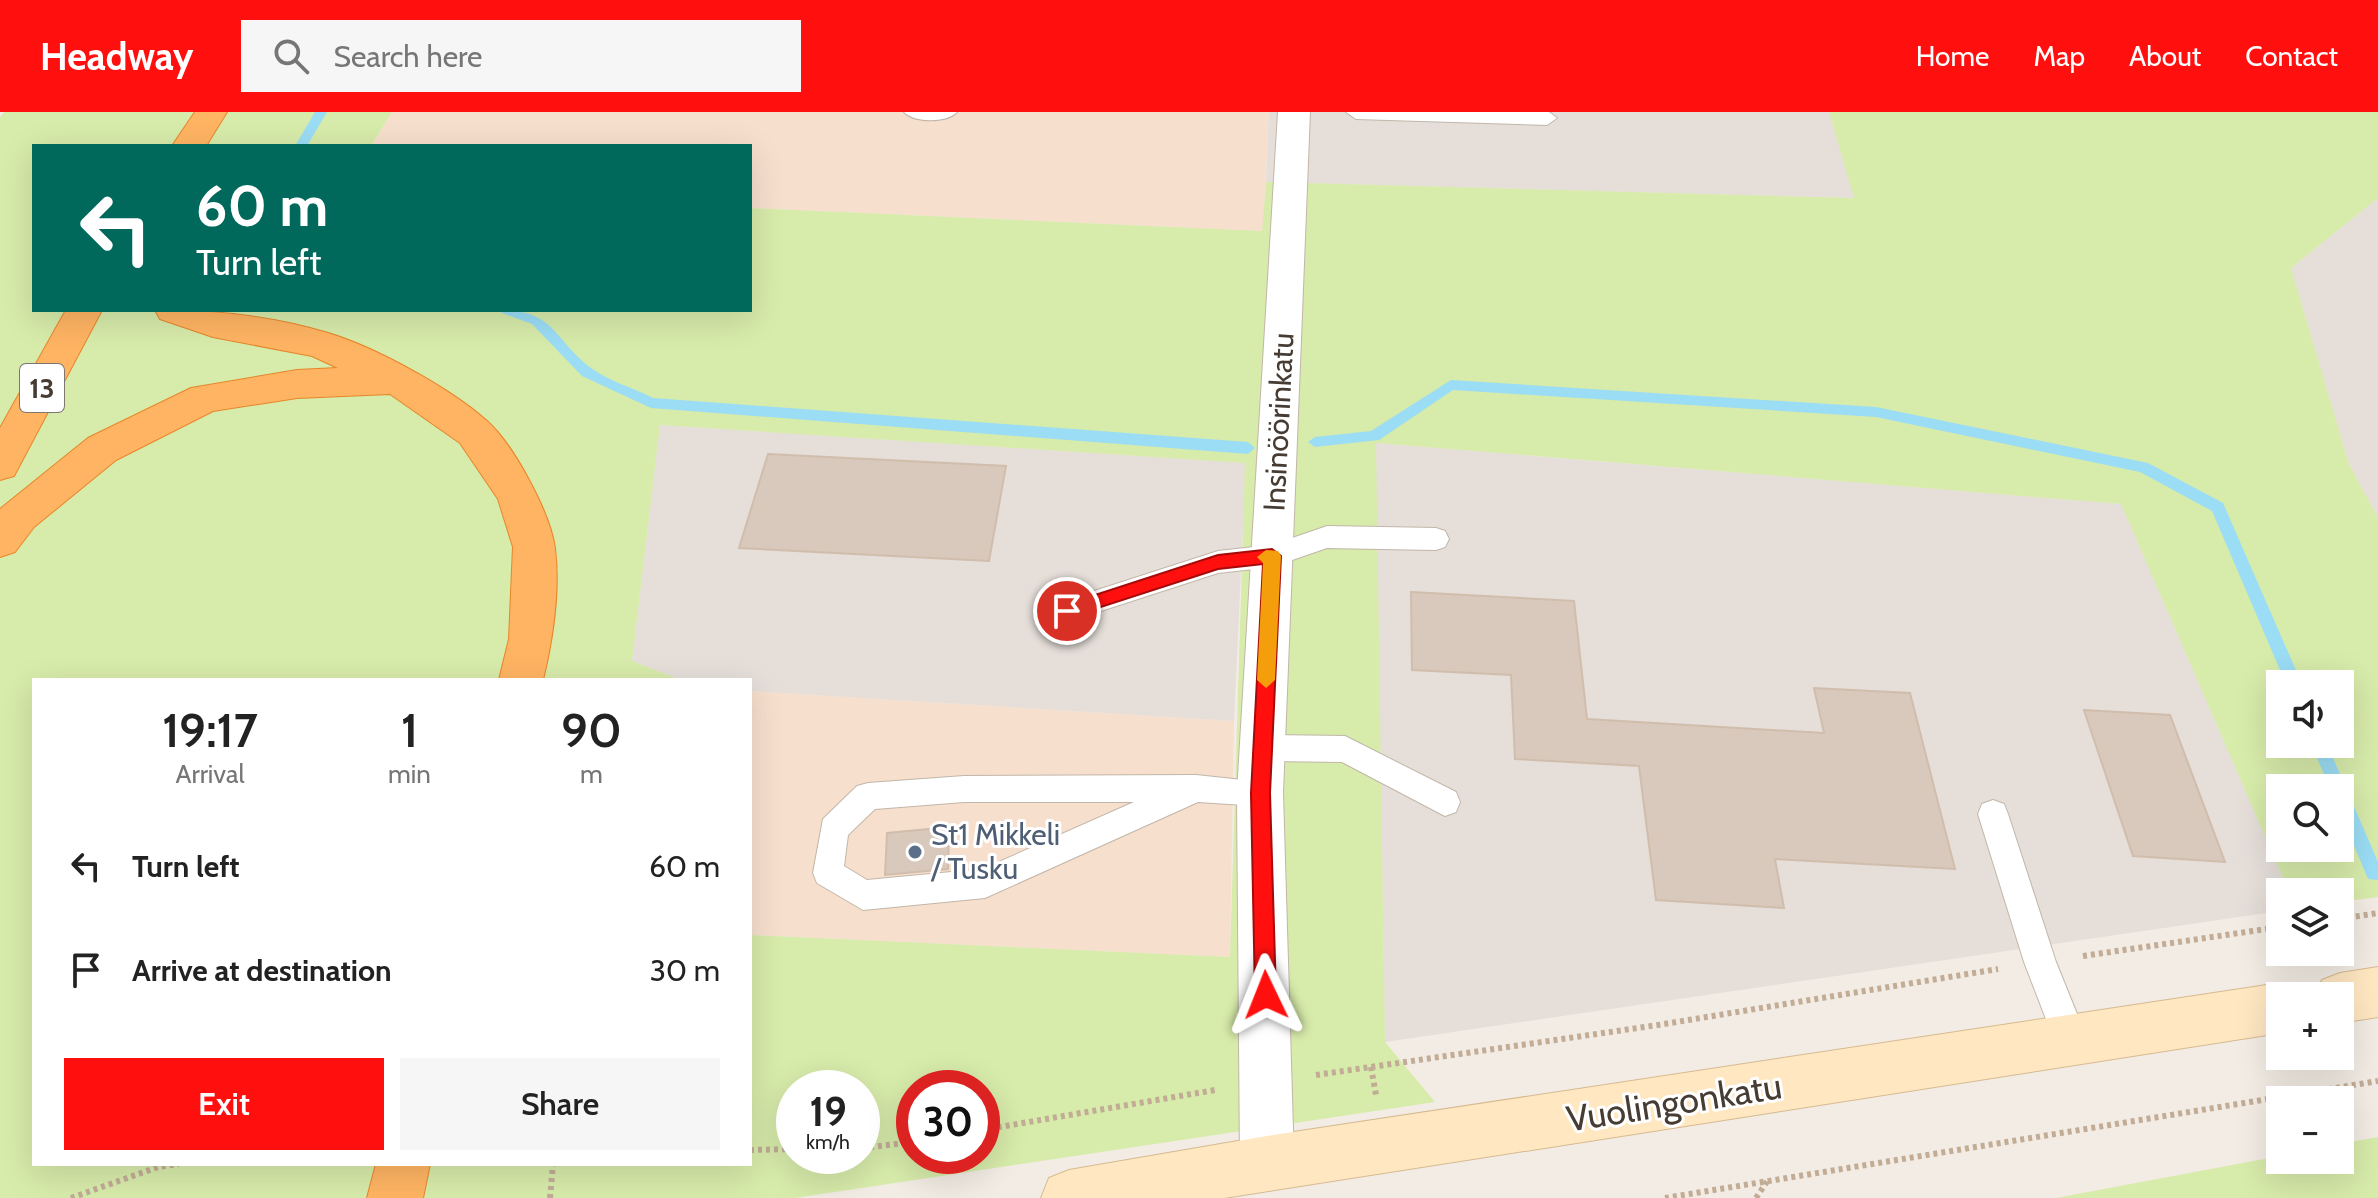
<!DOCTYPE html>
<html lang="en">
<head>
<meta charset="utf-8">
<style>
	:root { --surface:#fff; --page:#f6f6f6; --text:#222; --muted:#767676; --accent:#ff100f }
	body { margin:0; font-family:Cabin,sans-serif; background:var(--page); color:var(--text); height:100vh; display:flex; flex-direction:column; font-size:30px; white-space:nowrap }
	* { box-sizing:border-box; margin:0 }
	p { font-size:26px; color:var(--muted) }
	.icon { flex:none; width:44px; height:44px; fill:none; stroke:currentColor; stroke-width:2; stroke-linecap:round; stroke-linejoin:round }
	.map { position:relative; flex:1; overflow:hidden }
	.side { position:absolute; left:32px; top:566px; width:720px; height:488px; display:flex; flex-direction:column; background:var(--surface); border-radius:0px; box-shadow:0 8px 32px #0002 }
	.side>* { flex:none }
	.top-card { position:absolute; left:32px; top:32px; width:720px; height:168px; border-radius:0px; box-shadow:0 8px 32px #0002; background:#00695c; color:#fff; overflow:hidden }
	.controls { position:absolute; left:2266px; top:558px; display:grid; gap:16px }
	.controls a { display:grid; place-items:center; width:88px; height:88px; border-radius:0px; background:var(--surface); box-shadow:0 8px 32px #0002; font-size:40px }
	.speed { position:absolute; left:776px; top:958px; display:flex; gap:16px; font-size:40px; font-weight:700; text-align:center }
	.speed>* { display:grid; place-content:center; width:104px; height:104px; border-radius:50%; background:var(--surface); box-shadow:0 8px 32px #0002; line-height:1 }
	.speed small { font-size:20px; font-weight:400 }
	.speed .limit { border:12px solid #d22; background:#fff; color:#111 }
	.pin { position:absolute; display:grid; place-items:center; width:68px; height:68px; color:#fff; margin:-34px; border:4px solid #fff; border-radius:50%; box-shadow:0 2px 8px #0007 }
	.me { position:absolute; width:88px; margin:-44px; rotate:358deg; stroke-linejoin:round; filter:drop-shadow(0 0 6px #0008) }
	.turn { display:flex; align-items:center; gap:28px; height:168px; padding:0 32px; font-size:36px }
	.turn .icon { width:104px; height:104px; stroke-width:2.5 }
	.turn b { display:block; font-size:56px; line-height:68px }
	.eta { display:flex; justify-content:space-evenly; align-items:center; height:136px; text-align:center }
	.eta b { font-size:48px; font-weight:600; line-height:56px }
	.cta { display:flex; gap:16px; margin-top:auto; padding:16px 32px }
	.cta a { flex:1; height:92px; border-radius:0px; background:var(--accent); color:#fff; font-size:32px; font-weight:600; line-height:92px; text-align:center }
	.cta a+a { background:var(--page); color:var(--text) }
	ul { padding:0; list-style:none }
	li { display:flex; align-items:center; gap:24px; height:104px; padding:0 32px }
	li div { flex:1 }
	li b { display:block; font-size:30px }
	li em { font-style:normal }
	header { display:flex; align-items:center; gap:48px; box-sizing:border-box; height:112px; padding:0 40px; background:var(--accent); color:#fff }
	header strong { font-size:38px }
	nav { display:flex; gap:44px; margin-inline-start:auto; font-size:28px }
	.search { width:560px; height:72px; background:var(--page); display:flex; align-items:center; gap:20px; box-sizing:border-box; padding:0 28px; border-radius:0px; color:var(--muted); font-size:30px }
	.map>svg:first-child { display:block }
	.commercial { fill:#f7dfcd }
	.industrial { fill:#e5ded9 }
	.green { fill:#d7ebaa; fill-rule:evenodd }
	.lines { fill:none; stroke-linecap:round; stroke-linejoin:round }
	.stream { fill:#9bddf5; fill-rule:evenodd }
	.building { fill:#d8c9bc; stroke:#d1bdab; stroke-width:2 }
	.lane-casing { stroke:#c2b6a9; stroke-width:2 }
	.street-casing { stroke:#c2b6a9; stroke-width:2 }
	.secondary-casing { stroke:#d6ba90; stroke-width:2 }
	.highway-casing { stroke:#e7862a; stroke-width:2 }
	.path { stroke:#c2ac96; stroke-width:6; stroke-dasharray:4 4; stroke-linecap:butt }
	.lane { fill:#fff; fill-rule:evenodd }
	.street { fill:#fff; fill-rule:evenodd }
	.secondary { fill:#ffe7c2; fill-rule:evenodd }
	.highway { fill:#ffb463; fill-rule:evenodd }
	.route { fill:#ff100f; stroke:#a60a0a; stroke-width:2 }
	.slow { fill:#f59e0b }
	.service-dot { fill:#5c6f8a; stroke:#fff; stroke-width:3 }
	.labels { text-anchor:middle; stroke-width:6; stroke-linejoin:round; paint-order:stroke }
	.shield { fill:#fff; stroke:#7e7670; stroke-width:2 }
	.shield-label { font-size:28px; font-weight:bold; fill:#463c33 }
	.street-label { font-size:30px; fill:#463c33; stroke:#fff }
	.service-label { font-size:30px; fill:#4e5e75; stroke:#fff; text-anchor:start }
	.near-street-label { font-size:36px; fill:#463c33; stroke:#fff }
</style>
</head>
<body>
<header>
<strong>Headway</strong>
<div class="search"><svg class="icon" aria-label="search" viewBox="0 0 24 24"><circle cx="10" cy="10" r="6"/><path d="M15 15l6 6"/></svg>Search here</div>
<nav><a>Home</a><a>Map</a><a>About</a><a>Contact</a></nav>
</header>
<div class="map">
<svg width="2378" height="1086" viewBox="0 0 2378 1086">
	<rect width="100%" height="100%" fill="#f3ece4"/>
	<g class="commercial">
		<path d="M392 0H1269L1263 119 750 96V34H371Z"/>
		<path d="M750 579 1234 609 1230 845 750 823Z"/>
	</g>
	<g class="industrial">
		<path d="M1269 0H1829L1855 86 1266 70Z"/>
		<path d="M2378 86V406L2349 352 2291 156Z"/>
		<path d="M660 313 1246 351 1234 609 750 579V568H681L632 549Z"/>
		<path d="M1375 331 2121 392 2289 780H2280V799L1385 930Z"/>
	</g>
	<g class="green">
		<path d="M4 0H392L371 34H34V198H750V96L1262 119 1266 70 1854 86 1829 0H2378V86L2291 156 2349 352 2378 406V785L2340 790V780H2289L2121 392 1376 331 1385 930 1435 990 795 1086H0V5ZM660 313 1245 351 1230 845 750 823V1052H34V568H681L632 549ZM2280 572H2340V632H2280ZM2280 676H2340V736H2280ZM794 976H862V1044H794ZM914 976H982V1044H914Z"/>
		<path d="M2378 1025V1086H2056L2280 1044V1048H2340V1032Z"/>
	</g>
	<g class="lines">
		<g class="stream">
			<path d="M315 0H327L307 34H295Z"/>
			<path d="M500 198C555 198 554 228 591 256 608 269 634 276 653 286L1248 330 1255 336 1248 342 651 296 582 264 532 212 502 201Z"/>
			<path d="M1451 268 1876 295 2148 351 2223 391 2302 572H2286L2212 399 2140 360 1876 305 1453 278 1379 328 1315 335 1308 330 1315 325 1371 319Z"/>
			<path d="M2311 632H2327L2378 750V768L2368 767 2340 700V676H2330Z"/>
		</g>
	</g>
	<g class="building">
		<path d="M768 342 1006 354 989 449 739 436Z"/>
		<path d="M1411 480 1574 489 1587 607 1824 621 1814 576 1910 581 1955 757 1775 747 1784 796 1656 788 1639 654 1515 647 1511 563 1412 558Z"/>
		<path d="M2084 598 2170 603 2225 750 2133 744Z"/>
		<path d="M949 715 948 757 885 763 887 721Z"/>
	</g>
	<g class="lines">
		<g class="lane-casing">
			<g id="lane">
				<path d="M904 0H957C947 11 914 11 904 0Z"/>
				<path d="M1346 0H1549L1557 6 1547 13 1356 7Z"/>
				<path d="M1327 414 1436 416 1445 419 1449 427 1445 435 1436 438 1327 436 1272 455 1218 461 1067 510 1057 507 1053 499 1057 491 1218 439 1272 433Z"/>
				<path d="M1262 623 1345 624 1456 680 1460 690 1456 700 1445 704 1342 650 1262 649 1252 645 1247 636 1252 627Z"/>
				<path d="M1196 663 1271 671 1275 681 1271 691 1260 694 1198 690 985 786 863 798 817 771 813 761 823 707 857 674 868 671 964 664ZM964 690H1134L983 757 867 768 844 754 848 723 875 697Z"/>
				<path d="M1993 688 2004 692 2008 702 2056 850 2088 929 2083 941 2071 946 2059 941 2024 850 1978 702 1982 692Z"/>
			</g>
		</g>
		<g class="street-casing">
			<path id="street" d="M1278 0H1310L1283 681 1294 1051 1286 1070 1267 1078 1248 1070 1240 1051 1237 681Z"/>
		</g>
		<g class="secondary-casing">
			<g id="secondary">
				<path d="M2378 855V905L2340 911V884H2315L2322 868 2340 861Z"/>
				<path d="M2280 871 2298 878 2301 884H2280V921L1224 1086H1041L1049 1066 1069 1058 1267 1024Z"/>
			</g>
		</g>
		<g class="highway-casing">
			<g id="highway">
				<path d="M195 0H227L206 34H172Z"/>
				<path d="M66 198H102L14 364 0 368V316Z"/>
				<path d="M155 198C212 198 273 204 328 221 375 235 450 276 487 309 513 332 550 400 555 436 560 478 553 527 543 568H499L509 527 513 435 498 387 460 331 390 282 297 286 213 299 116 348 34 415 15 440 0 445V397L88 326 191 276 297 258 338 256 312 244 213 225 160 207Z"/>
				<path d="M376 1052H430L423 1086H367Z"/>
			</g>
		</g>
		<g class="path">
			<path d="M2340 807 2378 801"/>
			<path d="M2083 844 2280 815"/>
			<path d="M1371 955 1376 983"/>
			<path d="M1316 963 1658 913 1998 857"/>
			<path d="M982 1018 1215 978"/>
			<path d="M862 1036 914 1030"/>
			<path d="M750 1038 794 1037"/>
			<path d="M71 1086 158 1055 179 1052"/>
			<path d="M550 1086 553 1052"/>
			<path d="M1665 1086 2378 969"/>
			<path d="M1756 1086 1768 1068"/>
		</g>
		<use href="#lane" class="lane"/>
		<use href="#street" class="street"/>
		<use href="#secondary" class="secondary"/>
		<use href="#highway" class="highway"/>
	</g>
	<path class="route" d="M1272 437 1281 444 1270 681 1276 883 1273 890 1266 893 1258 890 1255 883 1251 681 1263 452 1218 457 1067 506 1058 499 1061 494 1218 443Z"/>
	<path class="slow" d="M1266 438 1278 439 1281 444 1275 568 1266 576 1257 568 1263 451 1257 445Z"/>
	<circle class="service-dot" cx="915" cy="740" r="8"/>
	<g class="labels">
		<rect class="shield" x="20" y="252" width="44" height="48" rx="6"/>
		<g class="shield-label">
			<text x="42" y="286">13</text>
		</g>
		<g class="street-label">
			<text transform="translate(1279 310) rotate(-87)" y="10">Insinöörinkatu</text>
		</g>
		<g class="service-label">
			<text x="931" y="733">St1 Mikkeli<tspan x="931" dy="34">/ Tusku</tspan></text>
		</g>
		<g class="near-street-label">
			<text transform="translate(1674 990) rotate(-9)" y="13">Vuolingonkatu</text>
		</g>
	</g>
</svg>
<div class="controls">
<a><svg class="icon" aria-label="sound" viewBox="0 0 24 24"><path d="M4 9h4l5-4v14l-5-4H4zM17 9q2 3 0 6"/></svg></a>
<a><svg class="icon" aria-label="search" viewBox="0 0 24 24"><circle cx="10" cy="10" r="6"/><path d="M15 15l6 6"/></svg></a>
<a><svg class="icon" aria-label="layers" viewBox="0 0 24 24"><path d="M12 4l9 5-9 5-9-5zM3 14l9 5 9-5"/></svg></a>
<a>+</a>
<a>−</a>
</div>
<div class="speed"><div>19<small>km/h</small></div><div class="limit">30</div></div>
<div class="pin" style="left:1067px;top:499px;background:#d93025"><svg class="icon" aria-label="arrive" viewBox="0 0 24 24"><path d="M6 21V4h12l-3 4 3 4H6"/></svg></div>
<svg class="me" style="left:1266px;top:883px" viewBox="-20 -20 40 40"><path d="M0-17L14 15 0 8-14 15z" fill="#ff100f" stroke="#fff" stroke-width="4"/></svg>
<div class="top-card">
<div class="turn"><svg class="icon" aria-label="left" viewBox="0 0 24 24"><path d="M17 20v-9H6M10 6l-5 5 5 5"/></svg><div><b>60 m</b>Turn left</div></div>
</div>
<section class="side">
<div class="eta">
<div><b>19:17</b><p>Arrival</p></div>
<div><b>1</b><p>min</p></div>
<div><b>90</b><p>m</p></div>
</div>
<ul>
<li><svg class="icon" aria-label="left" viewBox="0 0 24 24"><path d="M17 20v-9H6M10 6l-5 5 5 5"/></svg><div><b>Turn left</b></div><em>60 m</em></li>
<li><svg class="icon" aria-label="arrive" viewBox="0 0 24 24"><path d="M6 21V4h12l-3 4 3 4H6"/></svg><div><b>Arrive at destination</b></div><em>30 m</em></li>
</ul>
<div class="cta"><a>Exit</a><a>Share</a></div>
</section>
</div>
</body>
</html>
